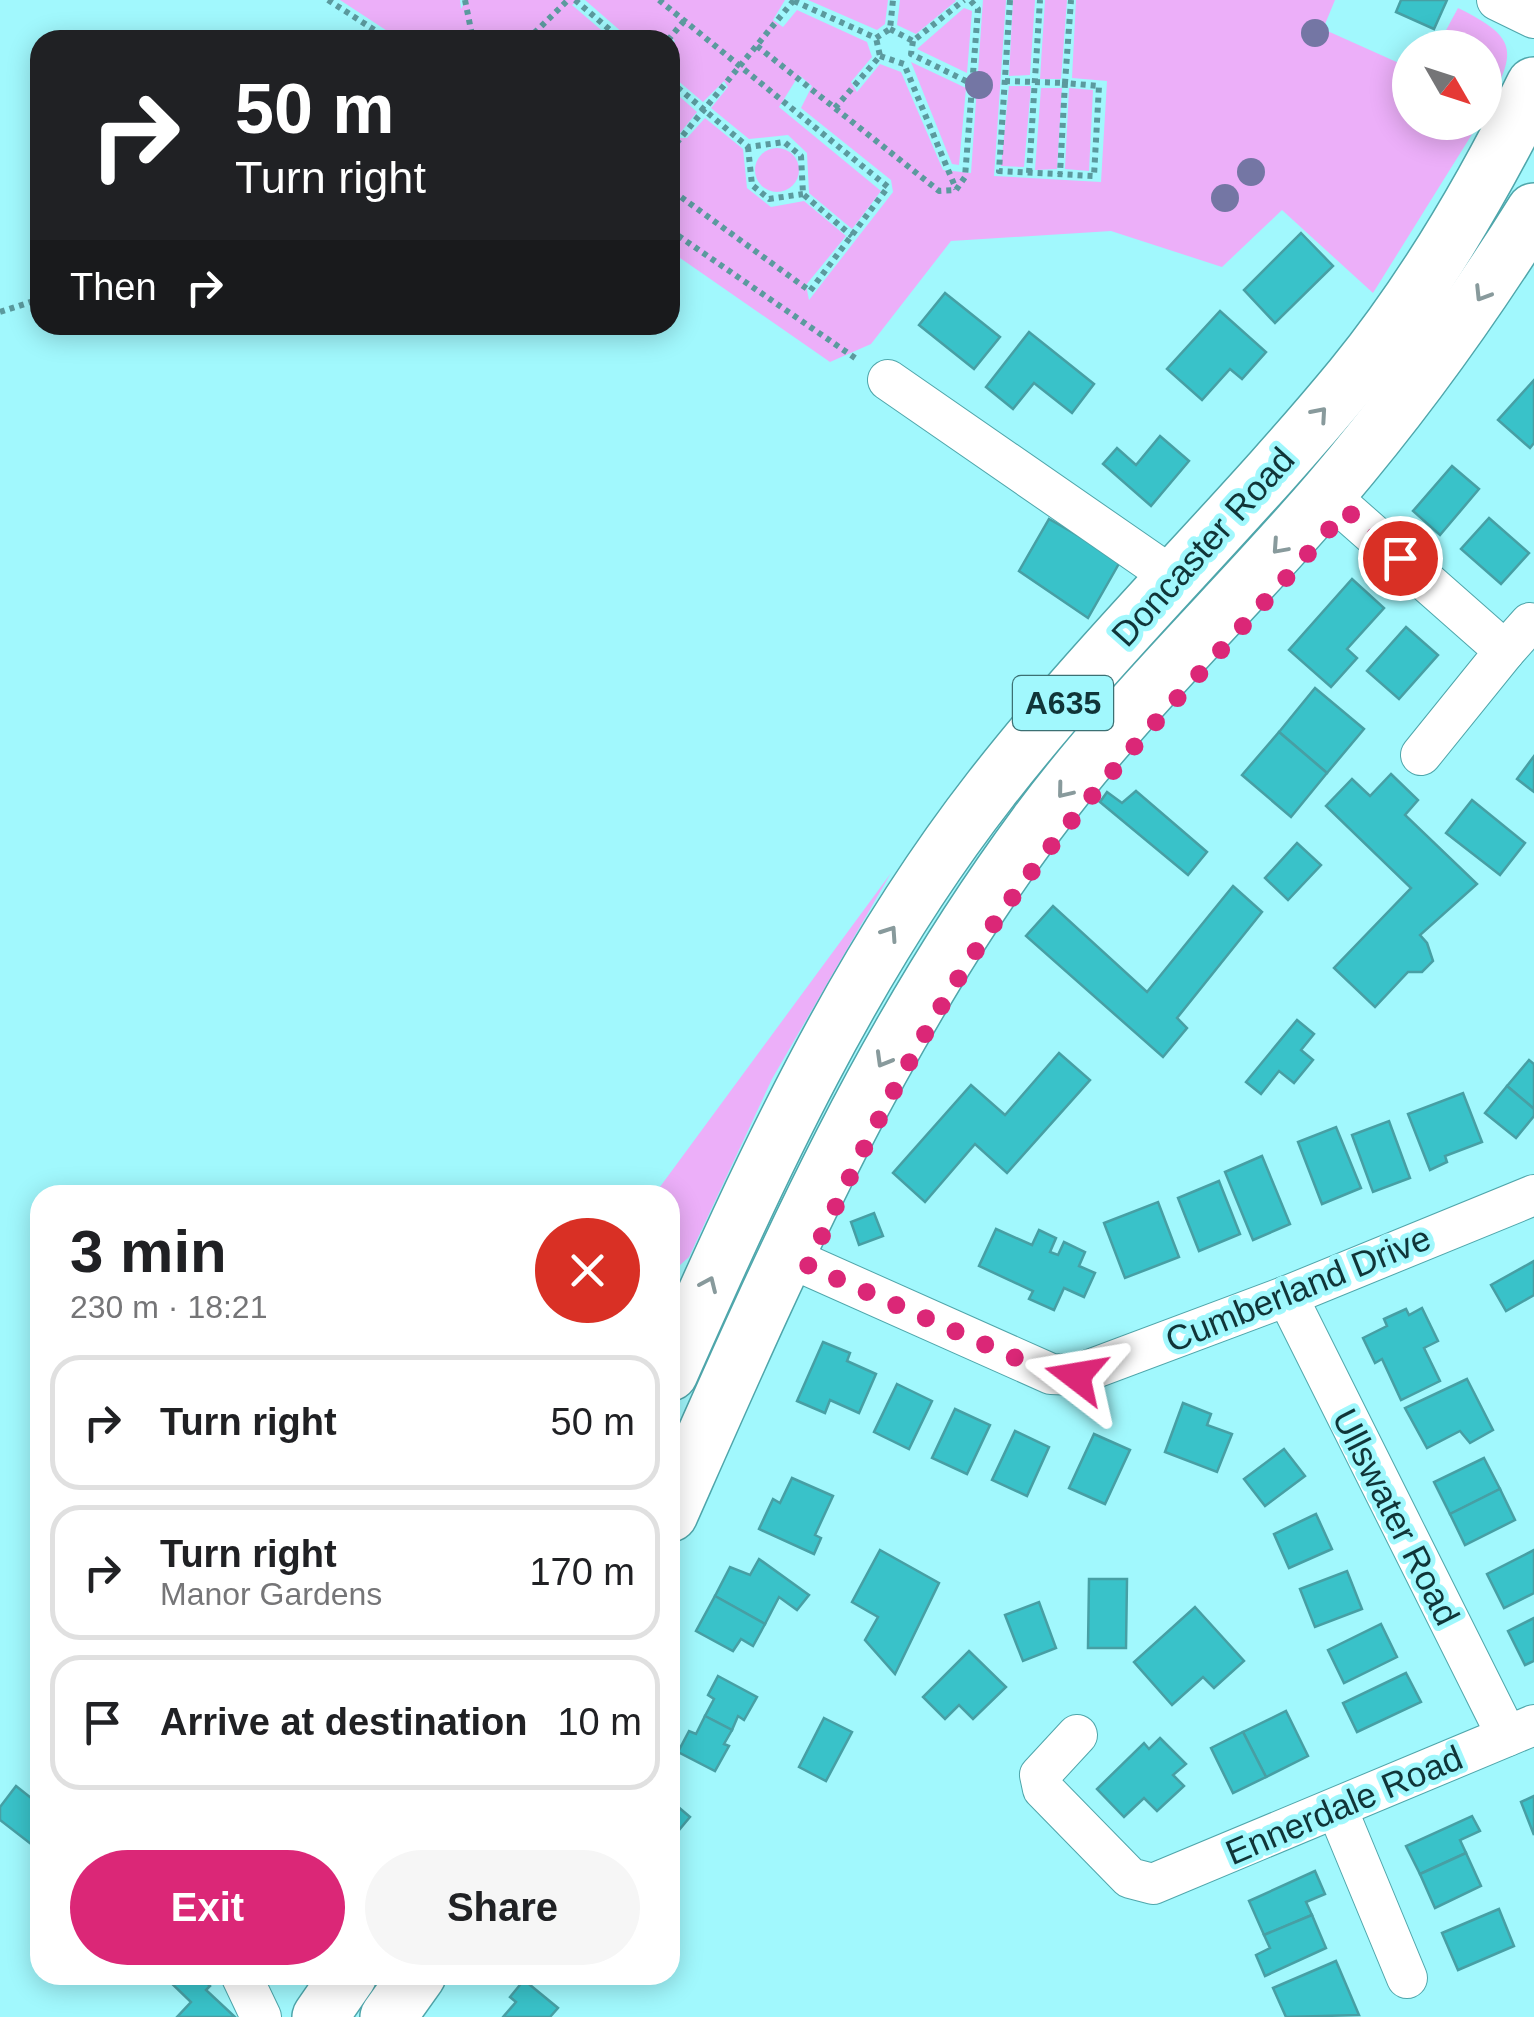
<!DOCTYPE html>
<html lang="en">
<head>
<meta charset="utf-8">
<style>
	:root { --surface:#fff; --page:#f6f6f6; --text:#202124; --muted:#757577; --line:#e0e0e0; --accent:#db2777 }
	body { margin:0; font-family:Arial,sans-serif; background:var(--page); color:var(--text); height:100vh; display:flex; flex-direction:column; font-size:38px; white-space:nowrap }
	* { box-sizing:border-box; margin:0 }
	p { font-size:32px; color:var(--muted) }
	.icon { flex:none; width:55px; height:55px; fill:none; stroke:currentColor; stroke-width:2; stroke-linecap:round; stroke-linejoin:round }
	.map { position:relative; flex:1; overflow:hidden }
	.sheet { position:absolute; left:30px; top:1185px; width:650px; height:800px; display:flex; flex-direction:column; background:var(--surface); border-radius:30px; box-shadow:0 5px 25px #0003 }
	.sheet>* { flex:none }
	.guide { position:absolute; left:30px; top:30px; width:650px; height:305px; border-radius:30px; box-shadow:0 5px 25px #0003; background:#202124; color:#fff; overflow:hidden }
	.needle { width:65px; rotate:129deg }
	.buttons { position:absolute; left:1392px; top:30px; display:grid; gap:20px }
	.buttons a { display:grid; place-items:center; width:110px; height:110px; border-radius:50%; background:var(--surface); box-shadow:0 5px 25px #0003; font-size:50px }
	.pin { position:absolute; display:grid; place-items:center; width:85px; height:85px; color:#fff; margin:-42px; border:5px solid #fff; border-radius:50%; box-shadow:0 2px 10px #0007 }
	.me { position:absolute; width:110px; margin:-55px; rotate:284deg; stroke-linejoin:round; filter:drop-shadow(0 0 8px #0008) }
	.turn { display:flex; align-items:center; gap:35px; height:210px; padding:0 40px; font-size:45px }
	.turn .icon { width:130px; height:130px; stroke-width:2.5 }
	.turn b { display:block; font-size:70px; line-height:85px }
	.then { display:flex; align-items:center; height:95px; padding:0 40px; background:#0003; gap:20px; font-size:38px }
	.round { display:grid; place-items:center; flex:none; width:105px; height:105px; border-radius:52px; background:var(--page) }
	.head { display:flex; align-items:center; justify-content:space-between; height:170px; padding:0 40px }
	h1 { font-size:60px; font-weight:700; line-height:75px }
	.primary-button { display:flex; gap:20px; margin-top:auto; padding:20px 40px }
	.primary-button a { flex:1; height:115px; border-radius:60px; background:var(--accent); color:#fff; font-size:40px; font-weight:700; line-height:115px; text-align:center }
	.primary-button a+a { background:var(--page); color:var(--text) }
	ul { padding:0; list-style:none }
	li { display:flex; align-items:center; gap:30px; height:135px; margin:0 20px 15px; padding:0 20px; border:5px solid var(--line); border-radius:30px }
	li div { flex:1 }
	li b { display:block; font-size:38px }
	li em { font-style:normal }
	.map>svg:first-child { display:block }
	.green { fill:#ecaff9 }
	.building { fill:#39c2c9; stroke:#479fa4; stroke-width:2.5 }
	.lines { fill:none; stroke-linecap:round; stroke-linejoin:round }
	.minor-casing { stroke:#4fa6ab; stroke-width:42 }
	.highway-casing { stroke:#4fa6ab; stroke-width:58 }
	.path { stroke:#5b9a9e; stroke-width:6; stroke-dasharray:5 5; stroke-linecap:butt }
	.minor { stroke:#fff; stroke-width:40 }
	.highway { stroke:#fff; stroke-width:55 }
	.tree { fill:#7476a4 }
	.oneway { stroke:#889a9c }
	.route { stroke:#db2777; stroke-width:18; stroke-dasharray:0 32.4 }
	.labels { text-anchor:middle; stroke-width:10; stroke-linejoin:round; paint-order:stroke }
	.shield { fill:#a1f8fd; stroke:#3c7073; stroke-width:2.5 }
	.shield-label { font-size:32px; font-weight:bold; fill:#103538 }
	.street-label { font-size:35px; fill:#103538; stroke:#a1f8fd }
</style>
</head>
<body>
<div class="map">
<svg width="1534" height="2017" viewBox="0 0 1534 2017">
	<rect width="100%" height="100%" fill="#a1f8fd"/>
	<g class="green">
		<path d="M340 0H460L461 9 466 0H579L572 5 613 40H401Z"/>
		<path d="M585 0H785L773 20 783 27 797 10 867 42 872 57 851 82 857 92 880 64 901 72 943 170 971 173 983 0H1006L994 176 1101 182 1107 81 1072 78 1076 0H1335L1323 29 1410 68V122L1479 123 1373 293 1282 210 1222 267 1111 231 951 241 871 344 830 362 670 251V88L697 112 676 138H687L705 118 743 149 747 188 771 207 804 201 846 236 806 285 809 300 893 192 891 180 801 108 812 86 799 75 779 107 881 191 852 229 809 193 807 153 788 135 749 139 711 108 728 87 724 81 703 102 670 74V47L675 41 668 35 663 40H631Z"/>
		<path d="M808 0H888L885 24 877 30Z"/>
		<path d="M900 0H955L956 1 916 34 897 25Z"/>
		<path d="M1013 0H1035L1030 75 1009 76Z"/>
		<path d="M1045 0H1067L1061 79H1040Z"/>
		<path d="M964 8 972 11 967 73 917 49Z"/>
		<path d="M1458 8C1521 39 1516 52 1485 112V48L1437 47Z"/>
		<path d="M911 62 966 88 959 165 952 164Z"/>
		<path d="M1009 86H1031L1024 167 1001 166Z"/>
		<path d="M1041 88H1062L1057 169 1035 170Z"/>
		<path d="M1069 88 1093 90 1089 171 1065 169Z"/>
		<circle cx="777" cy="170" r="22"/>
		<path d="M891 873 772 1079 689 1257 670 1274V1195H654Z"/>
	</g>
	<g class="building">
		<path d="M1401 0H1447L1434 29 1396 12Z"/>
		<path d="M1301 233 1333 266 1275 323 1244 290Z"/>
		<path d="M945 293 1000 337 974 369 919 325Z"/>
		<path d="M1220 311 1266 352 1242 379 1230 369 1202 400 1167 369Z"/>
		<path d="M1029 332 1094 384 1072 413 1034 383 1013 409 986 387Z"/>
		<path d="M1534 380V443L1530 448 1498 420Z"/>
		<path d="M1160 436 1189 461 1151 506 1103 464 1117 448 1136 465Z"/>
		<path d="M1452 466 1479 489 1440 535 1413 511Z"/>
		<path d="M1489 518 1529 553 1501 584 1461 549Z"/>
		<path d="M1049 519 1121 560 1088 618 1019 571Z"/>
		<path d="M1352 579 1384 608 1347 649 1357 658 1331 687 1289 650Z"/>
		<path d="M1406 627 1438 655 1399 699 1367 671Z"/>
		<path d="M1315 688 1364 729 1327 773 1279 732Z"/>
		<path d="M1279 732 1327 773 1291 817 1242 775Z"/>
		<path d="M1534 756V792L1517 779Z"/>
		<path d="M1391 774 1418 800 1405 815 1477 884 1420 935 1427 943 1433 961 1422 972H1408L1375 1007 1334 968 1411 888 1326 806 1352 779 1370 796Z"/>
		<path d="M1136 791 1207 852 1188 875 1100 802 1107 792 1122 803Z"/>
		<path d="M1472 800 1525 843 1500 875 1446 833Z"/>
		<path d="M1297 843 1321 865 1288 900 1265 878Z"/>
		<path d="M1233 886 1262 912 1177 1018 1187 1028 1163 1057 1026 936 1053 906 1147 992Z"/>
		<path d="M1297 1020 1314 1034 1301 1050 1313 1060 1294 1083 1279 1071 1261 1094 1246 1082Z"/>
		<path d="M1059 1053 1090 1080 1007 1173 975 1144 925 1202 893 1173 971 1085 1005 1115Z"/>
		<path d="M1529 1060 1534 1064V1109L1507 1086Z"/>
		<path d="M1507 1086 1534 1109V1116L1516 1138 1485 1113Z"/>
		<path d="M1463 1093 1482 1142 1445 1156 1447 1162 1430 1170 1408 1114Z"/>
		<path d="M1389 1121 1410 1178 1373 1192 1352 1135Z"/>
		<path d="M1336 1127 1361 1188 1322 1204 1298 1142Z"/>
		<path d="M1262 1156 1290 1224 1253 1240 1225 1172Z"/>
		<path d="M1219 1181 1240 1234 1199 1251 1178 1198Z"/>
		<path d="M1158 1202 1179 1257 1125 1278 1104 1223Z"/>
		<path d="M874 1213 883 1236 859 1245 851 1222Z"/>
		<path d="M996 1229 1032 1245 1039 1230 1056 1238 1050 1252 1058 1255 1064 1242 1085 1252 1079 1266 1095 1273 1084 1297 1064 1288 1054 1310 1029 1299 1033 1291 979 1266Z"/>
		<path d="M1534 1261V1295L1506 1311 1491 1285Z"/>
		<path d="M1422 1308 1438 1341 1424 1348 1440 1381 1401 1400 1382 1359 1375 1363 1363 1338 1387 1326 1384 1319 1406 1309 1409 1315Z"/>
		<path d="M823 1342 850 1353 847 1361 876 1374 859 1413 830 1400 825 1413 797 1401Z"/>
		<path d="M1467 1379 1493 1430 1470 1443 1460 1431 1427 1448 1405 1408Z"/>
		<path d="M897 1384 932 1401 909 1449 874 1432Z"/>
		<path d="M1183 1403 1211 1414 1207 1425 1232 1434 1217 1472 1165 1452Z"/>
		<path d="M955 1409 990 1425 967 1474 932 1458Z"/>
		<path d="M1015 1431 1049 1447 1027 1496 992 1480Z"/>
		<path d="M1094 1434 1130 1450 1105 1504 1069 1488Z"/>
		<path d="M1284 1449 1305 1476 1265 1506 1244 1479Z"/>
		<path d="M1484 1458 1500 1489 1450 1514 1434 1482Z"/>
		<path d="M792 1478 833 1496 815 1535 821 1538 814 1554 759 1529 773 1499 780 1503Z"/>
		<path d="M1500 1489 1515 1520 1465 1545 1450 1514Z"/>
		<path d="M1316 1514 1332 1549 1289 1568 1274 1534Z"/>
		<path d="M880 1550 939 1583 895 1674 865 1640 878 1617 852 1602Z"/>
		<path d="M1534 1550V1593L1504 1608 1487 1574Z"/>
		<path d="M759 1559 809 1595 797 1610 779 1597 765 1624 715 1596 730 1567 750 1575Z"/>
		<path d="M1347 1571 1362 1609 1315 1627 1300 1589Z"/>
		<path d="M1089 1579H1127L1126 1648H1088Z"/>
		<path d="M715 1596 765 1624 753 1646 741 1639 733 1651 696 1631Z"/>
		<path d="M1039 1602 1056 1648 1023 1661 1005 1615Z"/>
		<path d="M1195 1607 1244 1661 1214 1688 1203 1677 1172 1705 1134 1662Z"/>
		<path d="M1534 1618V1661L1525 1665 1508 1631Z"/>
		<path d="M1381 1624 1397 1657 1344 1683 1328 1650Z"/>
		<path d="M969 1651 1006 1687 973 1719 959 1705 945 1719 923 1697Z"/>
		<path d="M1406 1673 1421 1702 1357 1732 1343 1703Z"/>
		<path d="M718 1676 757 1697 744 1720 738 1716 732 1730 705 1716 714 1699 708 1695Z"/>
		<path d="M1286 1711 1308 1756 1266 1777 1243 1732Z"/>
		<path d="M705 1716 732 1730 724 1744 729 1746 715 1771 678 1752 689 1731 696 1734Z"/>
		<path d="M824 1718 852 1732 826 1781 799 1767Z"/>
		<path d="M1243 1732 1266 1777 1233 1793 1211 1748Z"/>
		<path d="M1160 1738 1186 1764 1173 1775 1184 1786 1157 1811 1144 1798 1124 1817 1097 1789 1144 1743 1149 1749Z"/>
		<path d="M16 1786 40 1805V1851L0 1820V1807Z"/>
		<path d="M1534 1796V1835L1521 1802Z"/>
		<path d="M670 1800 690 1817 674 1836 670 1833Z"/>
		<path d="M1472 1816 1480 1831 1460 1840 1466 1853 1420 1874 1406 1846Z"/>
		<path d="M1466 1853 1481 1886 1435 1908 1420 1874Z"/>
		<path d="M1315 1871 1325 1894 1306 1902 1312 1915 1264 1935 1249 1901Z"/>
		<path d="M1499 1909 1514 1946 1458 1970 1442 1933Z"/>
		<path d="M1312 1915 1326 1948 1265 1976 1256 1955 1270 1948 1264 1935Z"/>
		<path d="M1336 1961 1359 2015 1286 2017 1273 1988Z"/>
		<path d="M172 1975H198L210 1986 206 1990 235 2017H177L191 2002 168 1980Z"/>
		<path d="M524 1980 558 2008 550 2017H503L516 2002 510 1997Z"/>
	</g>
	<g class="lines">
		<g class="minor-casing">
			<g id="minor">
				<path d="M1497 0 1534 18"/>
				<path d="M888 380 1174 578"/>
				<path d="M1327 494 1505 651 1421 755"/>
				<path d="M1505 651 1530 623"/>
				<path d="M784 1255 1051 1374 1076 1375 1287 1296 1534 1195"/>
				<path d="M1287 1296 1507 1736"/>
				<path d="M1077 1735 1040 1775 1043 1789 1130 1878 1153 1884 1534 1725"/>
				<path d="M1337 1809 1407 1978"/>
				<path d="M241 1975 261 2017"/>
			</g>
		</g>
		<g class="highway-casing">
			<g id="highway">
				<path d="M670 1373C760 1170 852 967 990 790 1102 646 1236 519 1352 378 1424 290 1484 187 1534 85"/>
				<path d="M670 1514C778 1270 876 1041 1036 825 1124 706 1233 604 1329 492 1405 403 1472 310 1534 211"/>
				<path d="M320 2017 349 1975"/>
				<path d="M388 2017 418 1975"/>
			</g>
		</g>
		<g class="path">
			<path d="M328 0 390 40"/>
			<path d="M465 0 473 40"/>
			<path d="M575 0 622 40"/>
			<path d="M659 0 888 187 810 291 670 189"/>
			<path d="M1010 0 999 171 1094 176 1099 86 1065 83 1071 0"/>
			<path d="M794 1 876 38 890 29 893 0"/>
			<path d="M890 29 913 41 964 0"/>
			<path d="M527 40 568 0"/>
			<path d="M668 40 684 21"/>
			<path d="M913 41 911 54 972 84"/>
			<path d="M757 46 939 191 956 190 965 177 978 9 970 0"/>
			<path d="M880 56 904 64 956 189"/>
			<path d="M670 81 748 147 784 142 801 156 803 194 852 236"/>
			<path d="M1005 81 1065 83 1060 174"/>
			<path d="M835 108 880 56 876 38"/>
			<path d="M748 147 752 185 769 199 803 194"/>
			<path d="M670 151 794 0"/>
			<path d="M1029 173 1040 0"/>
			<path d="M670 230 858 360"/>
			<path d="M0 312 40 299"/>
			<path d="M670 1572 676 1558"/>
		</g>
		<use href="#minor" class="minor"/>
		<use href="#highway" class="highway"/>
	</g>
	<g class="tree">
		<circle cx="1315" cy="33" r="14"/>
		<circle cx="979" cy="85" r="14"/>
		<circle cx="1251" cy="172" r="14"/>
		<circle cx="1225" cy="198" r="14"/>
	</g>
	<defs><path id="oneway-chevron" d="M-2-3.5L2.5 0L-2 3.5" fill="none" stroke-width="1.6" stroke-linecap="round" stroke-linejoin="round" transform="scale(2.5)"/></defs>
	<g class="oneway">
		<use href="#oneway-chevron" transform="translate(1482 294) rotate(122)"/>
		<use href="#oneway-chevron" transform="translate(1320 414) rotate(-49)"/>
		<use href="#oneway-chevron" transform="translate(1279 547) rotate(132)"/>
		<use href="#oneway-chevron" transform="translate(1064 791) rotate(129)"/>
		<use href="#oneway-chevron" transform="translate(890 933) rotate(-56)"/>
		<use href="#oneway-chevron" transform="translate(883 1060) rotate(120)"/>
		<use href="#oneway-chevron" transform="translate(709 1284) rotate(-66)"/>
	</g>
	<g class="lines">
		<path class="route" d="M1076 1376 1052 1374 808 1266C866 1140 929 1014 1010 901 1110 762 1235 640 1346 510L1400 558"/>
	</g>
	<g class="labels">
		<rect class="shield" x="1013" y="676" width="100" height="54" rx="8"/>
		<g class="shield-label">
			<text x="1063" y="714">A635</text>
		</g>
		<g class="street-label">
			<text transform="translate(1203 547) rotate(-48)" y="12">Doncaster Road</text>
			<text transform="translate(1298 1289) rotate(-22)" y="12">Cumberland Drive</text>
			<text transform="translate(1396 1517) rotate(63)" y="12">Ullswater Road</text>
			<text transform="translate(1344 1805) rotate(-23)" y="12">Ennerdale Road</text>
		</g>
	</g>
</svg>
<div class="buttons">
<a><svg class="needle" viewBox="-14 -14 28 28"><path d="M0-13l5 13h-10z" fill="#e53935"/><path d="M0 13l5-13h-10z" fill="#757577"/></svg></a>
</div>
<div class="pin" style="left:1400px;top:558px;background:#d93025"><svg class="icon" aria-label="arrive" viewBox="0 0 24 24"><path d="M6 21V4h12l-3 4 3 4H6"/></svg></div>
<svg class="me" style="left:1076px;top:1376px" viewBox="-20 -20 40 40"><path d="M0-17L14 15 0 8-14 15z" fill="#db2777" stroke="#fff" stroke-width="4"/></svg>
<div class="guide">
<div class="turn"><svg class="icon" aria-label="right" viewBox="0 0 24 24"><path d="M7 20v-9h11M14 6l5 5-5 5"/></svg><div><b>50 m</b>Turn right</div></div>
<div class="then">Then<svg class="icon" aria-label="right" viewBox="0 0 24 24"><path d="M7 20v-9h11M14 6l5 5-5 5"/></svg></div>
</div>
<section class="sheet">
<div class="head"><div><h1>3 min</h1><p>230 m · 18:21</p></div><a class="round" style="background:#d93025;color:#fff"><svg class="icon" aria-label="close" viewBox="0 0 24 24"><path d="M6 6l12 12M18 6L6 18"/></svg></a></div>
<ul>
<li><svg class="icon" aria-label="right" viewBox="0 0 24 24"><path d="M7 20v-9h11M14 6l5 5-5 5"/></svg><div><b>Turn right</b></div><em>50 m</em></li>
<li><svg class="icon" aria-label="right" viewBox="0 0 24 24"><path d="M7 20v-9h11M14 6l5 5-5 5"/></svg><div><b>Turn right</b><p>Manor Gardens</p></div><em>170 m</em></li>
<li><svg class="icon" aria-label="arrive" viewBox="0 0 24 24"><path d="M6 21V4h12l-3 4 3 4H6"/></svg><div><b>Arrive at destination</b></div><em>10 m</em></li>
</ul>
<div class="primary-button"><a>Exit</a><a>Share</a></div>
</section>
</div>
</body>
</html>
